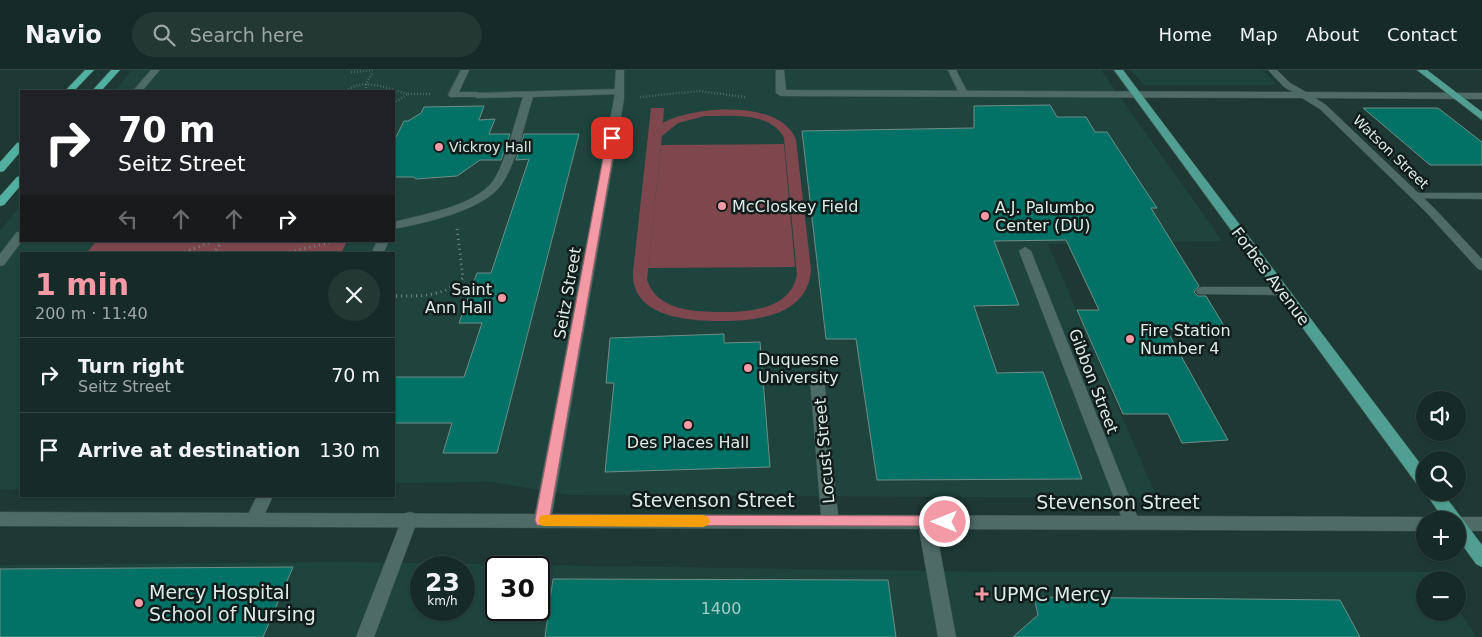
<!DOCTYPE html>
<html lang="en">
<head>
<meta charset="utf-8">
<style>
	:root { --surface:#162b27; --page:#233733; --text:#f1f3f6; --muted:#9ea7a7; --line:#354744; --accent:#f49aa6 }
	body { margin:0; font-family:"DejaVu Sans",sans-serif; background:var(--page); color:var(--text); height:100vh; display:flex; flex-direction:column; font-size:19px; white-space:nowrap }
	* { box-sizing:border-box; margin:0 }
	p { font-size:16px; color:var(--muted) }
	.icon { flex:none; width:28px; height:28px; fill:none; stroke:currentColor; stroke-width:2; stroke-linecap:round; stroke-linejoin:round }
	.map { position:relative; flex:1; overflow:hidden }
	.details { position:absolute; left:20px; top:182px; width:375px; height:245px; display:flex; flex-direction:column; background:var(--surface); border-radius:0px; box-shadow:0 1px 4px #0004,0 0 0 1px var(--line) }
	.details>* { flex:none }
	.banner { position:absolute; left:20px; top:20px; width:375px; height:152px; border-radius:0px; box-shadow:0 1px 4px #0004,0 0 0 1px var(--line); background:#202124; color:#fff; overflow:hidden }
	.fabs { position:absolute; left:1416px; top:321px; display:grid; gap:10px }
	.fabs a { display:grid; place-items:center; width:50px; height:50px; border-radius:50%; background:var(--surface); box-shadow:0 1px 4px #0004,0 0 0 1px var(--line); font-size:25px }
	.speed { position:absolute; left:410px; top:486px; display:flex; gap:10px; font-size:25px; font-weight:700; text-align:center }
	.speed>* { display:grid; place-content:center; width:65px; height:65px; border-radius:50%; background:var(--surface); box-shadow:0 1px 4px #0004,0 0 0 1px var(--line); line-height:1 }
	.speed small { font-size:12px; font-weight:400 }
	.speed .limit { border:2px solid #111; border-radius:8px; background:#fff; color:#111 }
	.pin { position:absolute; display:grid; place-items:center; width:42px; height:42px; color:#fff; margin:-21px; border-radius:10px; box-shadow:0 2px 8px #0006 }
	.me { position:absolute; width:55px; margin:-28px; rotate:270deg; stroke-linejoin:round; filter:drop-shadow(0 0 4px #0008) }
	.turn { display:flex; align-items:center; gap:18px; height:105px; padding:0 15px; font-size:22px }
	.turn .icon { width:65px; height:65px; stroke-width:2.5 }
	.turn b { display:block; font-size:35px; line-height:42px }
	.lanes { display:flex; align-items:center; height:48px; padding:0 15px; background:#0003; justify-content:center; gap:25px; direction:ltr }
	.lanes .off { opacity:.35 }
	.round { display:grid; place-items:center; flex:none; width:52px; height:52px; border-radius:26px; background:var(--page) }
	.summary { display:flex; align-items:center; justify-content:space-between; height:85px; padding:0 15px }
	h1 { font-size:30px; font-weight:700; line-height:38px; color:var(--accent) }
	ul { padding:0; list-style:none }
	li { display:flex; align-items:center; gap:15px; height:75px; padding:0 15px; border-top:1px solid var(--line) }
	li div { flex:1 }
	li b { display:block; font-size:19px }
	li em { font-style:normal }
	header { display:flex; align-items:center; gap:30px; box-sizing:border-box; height:70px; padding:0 25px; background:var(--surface); border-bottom:1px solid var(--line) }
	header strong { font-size:24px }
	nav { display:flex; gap:28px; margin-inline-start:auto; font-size:18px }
	.search { width:350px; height:45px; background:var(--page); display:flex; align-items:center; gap:12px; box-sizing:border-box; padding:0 18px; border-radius:28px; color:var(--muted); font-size:19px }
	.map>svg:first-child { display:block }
	.built { fill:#1f443e; fill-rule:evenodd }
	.green { fill:#7e474e; fill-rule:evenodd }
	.building { fill:#017265; stroke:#708d87 }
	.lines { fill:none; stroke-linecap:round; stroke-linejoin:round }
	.service-casing { stroke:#3d5551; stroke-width:1 }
	.pedestrian-casing { stroke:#3d5551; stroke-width:1 }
	.minor-casing { stroke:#3d5551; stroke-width:1 }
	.primary-casing { stroke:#3d5551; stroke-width:1 }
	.trunk-casing { stroke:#3d5551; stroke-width:1 }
	.path-far1 { stroke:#738985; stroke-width:2.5; stroke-dasharray:0.5 2.5; stroke-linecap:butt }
	.path { stroke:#738985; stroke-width:3; stroke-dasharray:1 4; stroke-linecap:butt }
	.service { fill:#4f6b66; fill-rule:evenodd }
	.pedestrian { fill:#4f6b66; fill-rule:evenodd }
	.minor { fill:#4f6b66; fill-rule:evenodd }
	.primary { fill:#519f92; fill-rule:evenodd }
	.trunk { fill:#52b0a1; fill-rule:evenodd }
	.route { fill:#f49aa6; stroke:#9f646c }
	.slow { fill:#f59e0b }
	.poi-dot { fill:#f49aa6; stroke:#121d1b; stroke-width:2 }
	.labels { text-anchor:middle; stroke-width:5; stroke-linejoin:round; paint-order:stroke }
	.far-poi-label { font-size:14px; fill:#dbebe7; stroke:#121d1b; text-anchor:start }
	.far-street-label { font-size:14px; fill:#dbebe7; stroke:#121d1b }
	.poi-label { font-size:16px; fill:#dbebe7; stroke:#121d1b; text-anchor:start }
	.street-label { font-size:16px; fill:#dbebe7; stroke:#121d1b }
	.near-number-label { font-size:16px; fill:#a4cdc6 }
	.near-street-label { font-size:19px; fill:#dbebe7; stroke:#121d1b }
	.near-poi-label { font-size:19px; fill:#dbebe7; stroke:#121d1b; text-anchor:start }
</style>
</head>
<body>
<header>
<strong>Navio</strong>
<div class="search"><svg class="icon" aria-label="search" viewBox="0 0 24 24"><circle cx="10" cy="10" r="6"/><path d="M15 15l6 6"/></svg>Search here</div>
<nav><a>Home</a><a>Map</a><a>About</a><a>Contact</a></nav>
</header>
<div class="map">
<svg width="1482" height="567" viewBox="0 0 1482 567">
	<rect width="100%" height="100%" fill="#1e3934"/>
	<g class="built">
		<path d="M132 0H1101L1222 171 1048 174 1157 428 570 425 492 412 394 413V184H21V419L0 420V161L21 135V171H394V21H115Z"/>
		<path d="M1131 0H1262L1277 15H1144Z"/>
		<path d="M341 492 1000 502H1433L1438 510H1425V542H1458V539L1476 567H0V495ZM421 498H464V540H421ZM496 498H539V540H496Z"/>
	</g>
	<g class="green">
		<path d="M651 38H664L663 53C693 36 782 29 796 70L811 200C808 245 758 251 722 251 690 251 631 248 633 202ZM705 46C729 46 771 41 784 68L797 205C790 240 749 242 720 242 693 242 657 240 647 210L662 66 678 53Z"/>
		<path d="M784 74 795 197 648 198 661 75Z"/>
		<path d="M96 171H347L341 184H86Z"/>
	</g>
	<g class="building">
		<path d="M1050 35 1057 47H1086L1095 62H1107L1157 138H1151L1199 216 1194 222 1198 226H1206L1226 259H1166L1228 370 1182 373 1168 344H1123L1077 240H1099L1066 170 994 171 1019 235 974 236 997 303 1043 302 1082 409 877 410 856 269H826L802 61 974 58V36Z"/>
		<path d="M484 36 479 50 495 49 489 64H510L501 90H480L457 106 416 109 414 107H394V71L404 51H408L421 43 424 37Z"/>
		<path d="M1363 38H1438L1482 72V95H1430Z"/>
		<path d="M524 64H579L497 383H443L452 353H394V307H464L482 253H459L477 203H491L529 89 516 90Z"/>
		<path d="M724 264V273L760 272 770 397 605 402 614 313H606L610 268Z"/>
		<path d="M293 497 263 567H0V499Z"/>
		<path d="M553 509 888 510 896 567H545Z"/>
		<path d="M1034 527 1340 530 1360 567H1013L1038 545Z"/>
	</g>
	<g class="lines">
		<g class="service-casing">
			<g id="service">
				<path d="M948 0H956L968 23 966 25H960Z"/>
				<path d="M618 19 623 22 621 24 533 27C524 55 518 89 502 114 483 141 424 153 394 159V152C423 144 473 137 493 111 506 92 515 50 523 27L477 28 472 25 474 23Z"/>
				<path d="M1415 123H1482V129L1411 128V124Z"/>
				<path d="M377 171H389L383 184H371Z"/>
				<path d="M1202 217H1283L1289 221 1283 225 1198 224 1196 221 1198 218Z"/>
				<path d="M257 426H273L260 454 254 456 248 454 246 449Z"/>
				<path d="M410 442 416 444 418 449 374 567H356L402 449 404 444Z"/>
			</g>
		</g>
		<g class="pedestrian-casing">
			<path id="pedestrian" d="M461 0H469L459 22H477L482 25 480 27H450L448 25Z"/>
		</g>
		<g class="minor-casing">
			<g id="minor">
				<path d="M151 0H160L142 21H133Z"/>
				<path d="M616 0H624V29L552 444 821 445 810 309 812 305H822L824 309 838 445 1121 446 1019 181 1025 177 1031 181 1137 446 1425 447 1431 450H1425V461L936 459 956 567H938L919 459 0 456V442L535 444 614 29Z"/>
				<path d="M776 0H784L786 20 1293 22 1284 17 1268 0H1277L1290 13 1306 22 1482 23V29L1315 28 1326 35 1434 138 1482 189V200L1478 199 1426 142 1320 39 1302 28 781 26 776 23Z"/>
				<path d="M17 162H21L22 171 4 195 0 196V184Z"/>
				<path d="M1458 447H1482V461H1458V450H1452Z"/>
			</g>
		</g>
		<g class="primary-casing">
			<g id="primary">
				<path d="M1114 0H1123L1425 400V419L1419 417Z"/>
				<path d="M1417 0H1427L1482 42V50Z"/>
				<path d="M1425 422H1442L1482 475V497L1476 494 1458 469V450H1444Z"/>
			</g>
		</g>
		<g class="trunk-casing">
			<g id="trunk">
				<path d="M85 0H94L74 21H65Z"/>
				<path d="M111 0H120L101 21H92Z"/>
				<path d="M21 72V81L4 101 0 102V92L17 73Z"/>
				<path d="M21 106V115L4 135 0 136V126L17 107Z"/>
			</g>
		</g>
		<g class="path-far1">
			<path d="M351 2 374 0"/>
			<path d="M346 21C364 7 388 19 408 24L394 33"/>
			<path d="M366 21V14L373 2"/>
			<path d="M408 24H432"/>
			<path d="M640 27 699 21 745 27"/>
		</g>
		<g class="path">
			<path d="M180 184 213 171"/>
			<path d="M213 184 222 171"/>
			<path d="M280 184 337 171"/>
			<path d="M396 226C422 226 444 227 463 208L457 159"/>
		</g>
		<use href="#service" class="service"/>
		<use href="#pedestrian" class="pedestrian"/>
		<use href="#minor" class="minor"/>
		<use href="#primary" class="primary"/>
		<use href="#trunk" class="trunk"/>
	</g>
	<path class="route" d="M612 65 616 68 550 445 945 446 950 448 952 452 950 456 537 455 535 450 607 68Z"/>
	<path class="slow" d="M544 445H703L708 447 710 451 708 455 703 457 544 456 540 455 538 451 540 446Z"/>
	<g class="poi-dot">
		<circle cx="439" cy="77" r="5"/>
		<circle cx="722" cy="136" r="5"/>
		<circle cx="985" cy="146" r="5"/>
		<circle cx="502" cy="228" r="5"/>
		<circle cx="1130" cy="269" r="5"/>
		<circle cx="748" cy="298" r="5"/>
		<circle cx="688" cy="355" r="5"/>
		<path d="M979.5 516.5h5v5h5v5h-5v5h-5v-5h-5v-5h5z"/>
		<circle cx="139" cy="533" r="5"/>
	</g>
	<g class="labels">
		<g class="far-poi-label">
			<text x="449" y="82">Vickroy Hall</text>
		</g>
		<g class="far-street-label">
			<text transform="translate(1391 82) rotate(44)" y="5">Watson Street</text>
		</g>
		<g class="poi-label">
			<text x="732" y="142">McCloskey Field</text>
			<text x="995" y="143">A.J. Palumbo<tspan x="995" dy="18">Center (DU)</tspan></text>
			<text x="492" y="225" text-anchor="end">Saint<tspan x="492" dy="18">Ann Hall</tspan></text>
			<text x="1140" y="266">Fire Station<tspan x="1140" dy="18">Number 4</tspan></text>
			<text x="758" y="295">Duquesne<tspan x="758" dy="18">University</tspan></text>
			<text x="688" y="378" text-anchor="middle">Des Places Hall</text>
		</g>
		<g class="street-label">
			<text transform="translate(1271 206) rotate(53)" y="6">Forbes Avenue</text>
			<text transform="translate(567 223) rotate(-80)" y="6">Seitz Street</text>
			<text transform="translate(1094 311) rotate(69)" y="6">Gibbon Street</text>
			<text transform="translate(824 381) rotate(-95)" y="6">Locust Street</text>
		</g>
		<g class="near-number-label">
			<text x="721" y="544">1400</text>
		</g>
		<g class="near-street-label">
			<text x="713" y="437">Stevenson Street</text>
			<text x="1118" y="439">Stevenson Street</text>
		</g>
		<g class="near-poi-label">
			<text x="149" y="529">Mercy Hospital<tspan x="149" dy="22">School of Nursing</tspan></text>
			<text x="993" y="531">UPMC Mercy</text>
		</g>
	</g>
</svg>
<div class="fabs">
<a><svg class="icon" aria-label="sound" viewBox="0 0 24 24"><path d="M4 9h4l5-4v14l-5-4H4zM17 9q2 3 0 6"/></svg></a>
<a><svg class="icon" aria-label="search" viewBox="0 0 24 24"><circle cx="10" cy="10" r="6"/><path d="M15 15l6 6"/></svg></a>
<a>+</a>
<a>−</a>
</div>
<div class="speed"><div>23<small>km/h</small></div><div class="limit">30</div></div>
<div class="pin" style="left:612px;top:68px;background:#d93025"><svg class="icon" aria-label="arrive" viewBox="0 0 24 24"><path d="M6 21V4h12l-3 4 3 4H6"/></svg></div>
<svg class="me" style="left:945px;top:452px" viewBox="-20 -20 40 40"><circle r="17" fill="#f49aa6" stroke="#fff" stroke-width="3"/><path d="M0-11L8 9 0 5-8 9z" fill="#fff"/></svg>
<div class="banner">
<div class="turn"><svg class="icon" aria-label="right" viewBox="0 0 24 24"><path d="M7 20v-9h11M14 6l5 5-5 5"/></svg><div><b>70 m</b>Seitz Street</div></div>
<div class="lanes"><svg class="icon off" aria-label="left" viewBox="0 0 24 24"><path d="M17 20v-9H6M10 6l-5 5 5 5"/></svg><svg class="icon off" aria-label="ahead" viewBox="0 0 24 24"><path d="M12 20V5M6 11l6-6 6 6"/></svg><svg class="icon off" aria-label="ahead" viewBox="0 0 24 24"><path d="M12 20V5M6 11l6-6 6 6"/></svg><svg class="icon" aria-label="right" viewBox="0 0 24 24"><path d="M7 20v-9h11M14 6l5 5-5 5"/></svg></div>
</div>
<section class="details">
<div class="summary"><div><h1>1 min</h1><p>200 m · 11:40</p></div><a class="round"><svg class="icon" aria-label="close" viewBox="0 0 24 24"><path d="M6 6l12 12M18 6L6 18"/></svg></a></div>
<ul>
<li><svg class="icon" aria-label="right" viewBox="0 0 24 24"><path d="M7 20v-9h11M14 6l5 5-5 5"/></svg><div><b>Turn right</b><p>Seitz Street</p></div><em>70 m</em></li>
<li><svg class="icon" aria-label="arrive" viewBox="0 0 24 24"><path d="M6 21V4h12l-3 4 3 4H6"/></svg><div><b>Arrive at destination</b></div><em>130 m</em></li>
</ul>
</section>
</div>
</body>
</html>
